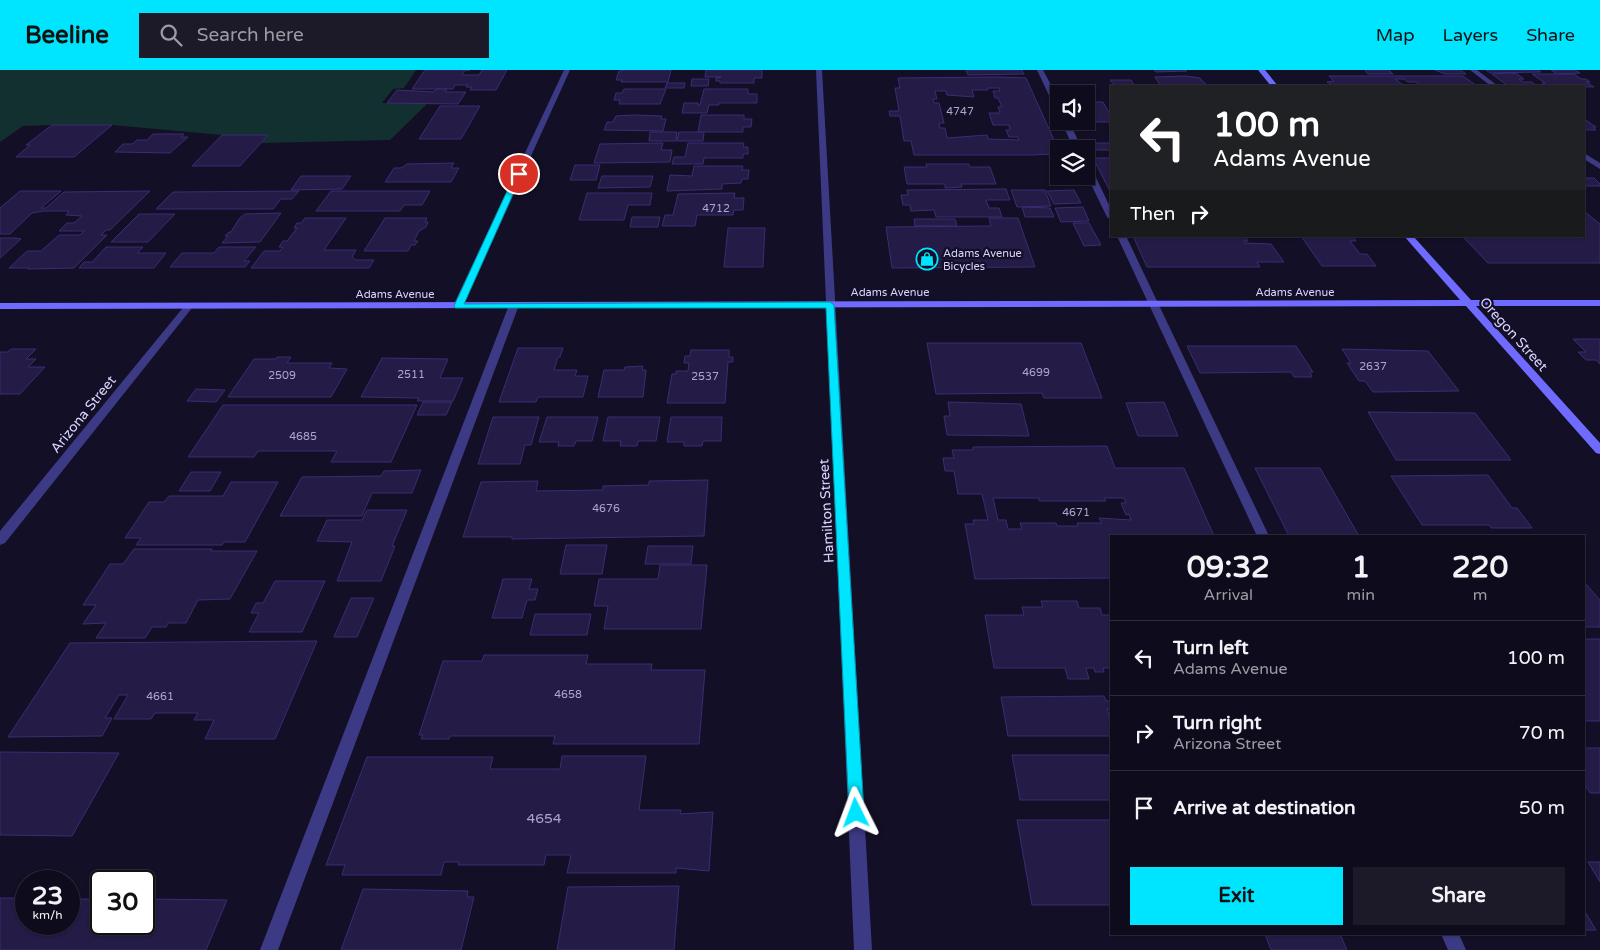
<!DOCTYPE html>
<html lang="en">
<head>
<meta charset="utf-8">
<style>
	:root { --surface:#0e0b1c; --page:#1c1929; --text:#f1f3f6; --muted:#9b9ba3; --line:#2e2b3b; --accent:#00e5ff }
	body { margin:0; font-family:"Varela Round",sans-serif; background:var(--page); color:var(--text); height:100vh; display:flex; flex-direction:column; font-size:19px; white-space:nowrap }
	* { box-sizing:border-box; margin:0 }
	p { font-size:16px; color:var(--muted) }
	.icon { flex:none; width:28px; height:28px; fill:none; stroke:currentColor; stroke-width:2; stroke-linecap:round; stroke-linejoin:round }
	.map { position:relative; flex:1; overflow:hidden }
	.panel { position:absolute; left:1110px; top:465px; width:475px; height:400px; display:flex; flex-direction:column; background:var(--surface); border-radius:0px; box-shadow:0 1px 4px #0004,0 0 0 1px var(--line) }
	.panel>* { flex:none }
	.banner { position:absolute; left:1110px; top:15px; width:475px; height:152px; border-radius:0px; box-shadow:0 1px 4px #0004,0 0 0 1px var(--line); background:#202124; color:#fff; overflow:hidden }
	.buttons { position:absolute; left:1050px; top:15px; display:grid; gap:10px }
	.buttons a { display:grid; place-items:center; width:45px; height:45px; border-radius:0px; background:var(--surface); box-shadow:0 1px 4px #0004,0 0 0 1px var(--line); font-size:25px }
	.speed { position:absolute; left:15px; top:800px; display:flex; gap:10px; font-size:25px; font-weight:700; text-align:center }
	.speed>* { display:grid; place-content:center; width:65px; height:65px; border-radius:50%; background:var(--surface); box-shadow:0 1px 4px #0004,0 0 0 1px var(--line); line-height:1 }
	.speed small { font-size:12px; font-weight:400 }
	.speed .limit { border:2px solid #111; border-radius:8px; background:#fff; color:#111 }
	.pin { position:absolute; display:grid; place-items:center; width:42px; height:42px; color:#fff; margin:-21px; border:2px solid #fff; border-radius:50%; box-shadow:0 1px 5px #0007 }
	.me { position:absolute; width:55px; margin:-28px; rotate:357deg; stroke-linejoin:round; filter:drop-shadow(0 0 4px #0008) }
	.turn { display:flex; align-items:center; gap:18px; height:105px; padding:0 20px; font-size:22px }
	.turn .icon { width:65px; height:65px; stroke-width:2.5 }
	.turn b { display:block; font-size:35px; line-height:42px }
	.then { display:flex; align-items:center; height:48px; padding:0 20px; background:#0003; gap:10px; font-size:19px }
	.eta { display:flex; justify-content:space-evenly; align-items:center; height:85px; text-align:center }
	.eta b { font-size:30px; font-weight:700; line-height:35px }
	.cta { display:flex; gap:10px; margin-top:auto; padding:10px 20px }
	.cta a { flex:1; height:58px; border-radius:0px; background:var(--accent); color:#111; font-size:20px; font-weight:700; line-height:58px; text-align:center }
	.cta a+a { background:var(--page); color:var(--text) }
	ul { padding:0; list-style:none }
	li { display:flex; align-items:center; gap:15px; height:75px; padding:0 20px; border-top:1px solid var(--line) }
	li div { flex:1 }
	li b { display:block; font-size:19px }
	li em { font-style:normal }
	header { display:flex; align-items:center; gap:30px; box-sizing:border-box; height:70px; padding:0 25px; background:var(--accent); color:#111 }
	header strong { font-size:24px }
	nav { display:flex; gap:28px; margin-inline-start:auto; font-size:18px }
	.search { width:350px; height:45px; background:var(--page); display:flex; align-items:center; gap:12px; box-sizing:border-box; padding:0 18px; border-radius:0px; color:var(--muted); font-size:19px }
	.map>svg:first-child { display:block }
	.green { fill:#12302f }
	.building { fill:#241b47; stroke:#3b2d73; fill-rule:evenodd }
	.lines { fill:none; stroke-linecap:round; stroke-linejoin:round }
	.lane { fill:#3d3a85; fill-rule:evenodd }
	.street { fill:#3d3a85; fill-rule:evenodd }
	.secondary { fill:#6f6bff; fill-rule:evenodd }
	.route { fill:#00e5ff; stroke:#0095a6 }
	.labels { text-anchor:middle; stroke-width:4.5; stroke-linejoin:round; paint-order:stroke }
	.number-label { font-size:11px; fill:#aca6d1 }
	.far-poi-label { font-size:11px; fill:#d9d4ff; stroke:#130f26; text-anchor:start }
	.far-street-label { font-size:11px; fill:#d9d4ff; stroke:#130f26 }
	.street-label { font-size:14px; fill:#d9d4ff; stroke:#130f26 }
	.near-number-label { font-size:14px; fill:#aca6d1 }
</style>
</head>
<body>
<header>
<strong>Beeline</strong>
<div class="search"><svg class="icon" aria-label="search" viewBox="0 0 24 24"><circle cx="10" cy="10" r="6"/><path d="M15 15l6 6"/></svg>Search here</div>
<nav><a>Map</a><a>Layers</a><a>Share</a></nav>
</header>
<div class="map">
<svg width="1600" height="880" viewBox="0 0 1600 880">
	<rect width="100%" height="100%" fill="#130f26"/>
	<path class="green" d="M0 0H416L404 18 393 19 382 33H428L390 70 261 73 267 65H222L112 55H52L23 56 0 72Z"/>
	<g class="building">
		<path d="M425 0H470L464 1 462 5H479L482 0H507L496 20H470L472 17H466L468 15H455L453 19H412Z"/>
		<path d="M625 0H671L668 12H621L622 10H616L619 1Z"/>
		<path d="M706 0H762V8H754V13H720V11H716V8L721 7H705Z"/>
		<path d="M966 0H1022L1024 4 968 5Z"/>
		<path d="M1154 0H1186L1187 1 1156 2Z"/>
		<path d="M1365 0H1389L1393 4H1368Z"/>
		<path d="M1435 0H1461L1466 4H1445Z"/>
		<path d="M1486 0H1538L1541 2 1490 3Z"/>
		<path d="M1551 0H1575L1580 3 1557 4Z"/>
		<path d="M1510 3 1517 4 1524 9H1519L1523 12H1532L1537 16H1508L1492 4Z"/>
		<path d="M1532 4H1574L1581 9H1586L1590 12H1586L1594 17 1545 16 1542 13H1545Z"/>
		<path d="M1186 6 1200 8 1202 11 1206 14H1204L1206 16 1149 15H1160L1155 7Z"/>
		<path d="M1329 6H1463L1477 16H1421L1416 12H1408L1404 9H1395L1404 16H1334L1327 12 1334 11Z"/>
		<path d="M1000 7 1026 8 1059 81H1052L1054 84 1031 85H914L911 71H904L900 46H890L889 41H899L895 18H900L898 8ZM987 18H999L1000 21H993L995 28H998L1002 37H998L1000 43H989L993 55H1009L1010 60H1006L1009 67H1018L1019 70 988 69 987 65 947 68 945 58H940L939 53H944L939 33H934L933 29H937L935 21H946L947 25 974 27 972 20H988Z"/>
		<path d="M692 9H709L708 16H691Z"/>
		<path d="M1110 10H1131L1135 16H1115Z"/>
		<path d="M667 13H685L684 18H665Z"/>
		<path d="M436 19H447L445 22H466L458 34 387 33 397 20 434 22Z"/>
		<path d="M624 19H666L660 34H619L620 30H614L616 23H622Z"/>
		<path d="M704 19H748V24H757V33H719V35H709L707 43H682L684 33H698V35H700Z"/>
		<path d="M1086 32H1103L1111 46V48H1109L1111 52H1083L1086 51Z"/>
		<path d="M440 36H480L461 69H419Z"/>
		<path d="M634 45 662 46 661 49H666L663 61 604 60 607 52H613L616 46Z"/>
		<path d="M701 45H744V49H752L751 57H743V62H698Z"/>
		<path d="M1584 49 1596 57H1593L1596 60H1584Z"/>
		<path d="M52 55H112L74 87H16L30 75H26Z"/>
		<path d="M650 62H677L676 71H649Z"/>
		<path d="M679 62H704L703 71H677Z"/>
		<path d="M153 64H184L181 67H188L170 83 115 82 123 74H132L137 70H147Z"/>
		<path d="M222 65H268L240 96H192Z"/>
		<path d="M663 73 661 80H672L670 92 594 93 600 74Z"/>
		<path d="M688 73H744L743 77H748V84H743V88H704L703 94H672L674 87H685Z"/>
		<path d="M1089 73H1111V80H1092Z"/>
		<path d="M1093 88H1111V123Z"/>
		<path d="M454 93 451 98H459L451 112H385L394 98H401L407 94Z"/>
		<path d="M926 94H969L970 97H990L996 114H961L962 117 945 118V114H907L904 97H927Z"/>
		<path d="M575 95H600L596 110H570Z"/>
		<path d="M694 96H743L742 100H749L748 109H742L741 113 722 114V119L667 121 670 105 692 106Z"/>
		<path d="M301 106H351L342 119 291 120Z"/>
		<path d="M602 106H653L650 117 598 118Z"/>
		<path d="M1584 108H1594L1600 114V116H1584Z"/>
		<path d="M1006 119 1010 130H986L989 138H999L1002 147H936L934 140 911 141 910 135H903L901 125H908L907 120Z"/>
		<path d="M1011 120H1045L1051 136 1017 137Z"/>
		<path d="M1074 120 1081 133 1054 134 1047 121Z"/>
		<path d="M20 121H61L41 138H46L64 122 150 121 110 160H106L101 165H107L74 198 28 199 29 198H9L27 181H41L59 165H80L84 161H59L67 153H74L82 146 66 145 69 141H43L32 143 10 164H0V138Z"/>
		<path d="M299 121 292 129H281L273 139H156L173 122Z"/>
		<path d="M331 121H430L422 135H404L400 141H316Z"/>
		<path d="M587 123H652L650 135H628L624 150H579Z"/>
		<path d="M735 123 734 128H744L743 140H734L733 145H697L695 156H662L665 145H673L678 124Z"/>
		<path d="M1022 137 1050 138 1054 147H1025Z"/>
		<path d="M1083 137 1089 151 1061 152 1055 138Z"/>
		<path d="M1584 141 1600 154V193H1488L1462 166H1584Z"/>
		<path d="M281 143 260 172 222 173 228 166H225L229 162H231L239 149 245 144Z"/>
		<path d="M139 144H175L148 172H111Z"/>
		<path d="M632 147H660L658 157H630Z"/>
		<path d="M305 148H346L324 180H356L352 187 356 190H374L369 198H251L264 181H280L283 177H279L283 171H287L297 158H294L297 153H301Z"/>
		<path d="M385 148H427L425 152H428L426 157 419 161 414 171H418L415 175H411L408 181H364Z"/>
		<path d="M989 148H1018L1035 197 892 198 886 157 991 156Z"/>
		<path d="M914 149H955L957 156H915Z"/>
		<path d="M1073 153H1089L1101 175 1084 176Z"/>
		<path d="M728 158H765L763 197H724Z"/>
		<path d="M1133 166H1245L1248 171H1244L1245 173 1271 174 1284 192H1257L1260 197H1147Z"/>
		<path d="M1301 166H1353L1356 171H1350L1360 184H1367L1376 196H1322Z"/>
		<path d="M0 168H16L21 169 0 188Z"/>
		<path d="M106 177H143L137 183H166L154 198H79L84 192H92Z"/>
		<path d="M219 177H256L244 191H250L245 197H170L182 183H214Z"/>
		<path d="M1573 269H1600V294L1596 290H1586L1578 282H1586Z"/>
		<path d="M927 273H1081L1102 328H1044L1042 323 936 324Z"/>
		<path d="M1187 276H1296L1313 302H1310L1312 307H1294L1291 302 1200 303Z"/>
		<path d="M518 278H563L560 287H558L554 300H577L575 306H588L583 327H538L536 332H499Z"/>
		<path d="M11 279H36L26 289H36L28 297H45L20 324H0V282H8Z"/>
		<path d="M1342 279 1428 281 1459 321 1373 322 1365 311H1359L1347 293H1351Z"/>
		<path d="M691 280H729V287H733V292H728L725 333H667L672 304H676V301H688L689 293H684L685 286H690Z"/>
		<path d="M277 287H291L287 293H332L329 298 347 299 331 327H228L254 289H276Z"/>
		<path d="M382 288 448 289 440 308H463L453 331H417L419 328 361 327Z"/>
		<path d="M643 296 642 300H646L643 327H598L604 300H624L625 297Z"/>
		<path d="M196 319 225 320 216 332 187 331Z"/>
		<path d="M423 332H452L446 345H417Z"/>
		<path d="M948 332 1021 334 1029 366 947 365 944 346H950Z"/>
		<path d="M1164 332 1178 366H1138L1126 333Z"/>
		<path d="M223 335H417L391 392H331L337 381H258L254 387H188Z"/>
		<path d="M1368 342 1475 343 1511 390H1396Z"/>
		<path d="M493 347H539L531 375H525L520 394H478Z"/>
		<path d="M547 347H598L592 371H576L574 376H558L559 372H539Z"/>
		<path d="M608 347H660L656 371H638L637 376H620L621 371H603Z"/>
		<path d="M671 347H722L721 371H703L702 376H684V372H667Z"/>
		<path d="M1107 376 1115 398H1184L1214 466H1111V508L975 509 965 454H974L973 450H988L982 424H958L954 401H945L943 388H954L952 380H973V377ZM993 428H1039V431H1106L1104 428H1124L1126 433H1121L1126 445 1129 444 1131 450 1099 448 1102 453H1077L1078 456H1057L1056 453H1020L1022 459H1008L1006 450H998Z"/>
		<path d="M1255 398H1320L1359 466H1289Z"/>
		<path d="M421 400 412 423H372L362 446H280L302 407 381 406 384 401Z"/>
		<path d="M191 402H221L210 421H179Z"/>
		<path d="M1488 405 1512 438H1517L1532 458H1491L1489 455H1422L1391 406Z"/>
		<path d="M708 410 704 466 512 469V467H463L481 412 538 411 536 421 603 420V416L649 415V411Z"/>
		<path d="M231 412H278L245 472H224L222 475H136L141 468H125L149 432H164L169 426H223Z"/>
		<path d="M367 440H407L392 476H395L381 511H337L352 472 317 471 327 450H362Z"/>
		<path d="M566 475H607L602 504H560Z"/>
		<path d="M648 476H693L691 494H645Z"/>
		<path d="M134 479H212L211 481H257L230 529 198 530 186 553H168L166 557H152L145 568H96L106 553 83 554 96 535H83L110 494H123Z"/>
		<path d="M660 495H707L701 559H604L608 536H594L599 509H658Z"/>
		<path d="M503 509H532L529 519H538L535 530H527L522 548H492Z"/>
		<path d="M275 511H325L302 562H249L259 543H251L256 533H263Z"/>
		<path d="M1584 512 1600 530V557H1584Z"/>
		<path d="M351 528H374L357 567H334Z"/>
		<path d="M1041 531H1077L1079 538H1100L1102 545H1111V598H1103L1104 602H1095L1094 598H1086L1089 609H1068L1065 598H994L985 545H1024L1022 537H1043Z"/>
		<path d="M535 544H591L587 565H530Z"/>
		<rect x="1584" y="569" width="16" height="82"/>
		<path d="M317 571 275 669H205L214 650H194L198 643H155L151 649H114L128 625H119L105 648H112L102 666 8 667 70 573Z"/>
		<path d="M484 585H588L586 594H652L651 600H705L699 674H553L555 666H450L449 669H421L423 665H419L443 591H482Z"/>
		<path d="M1104 626 1106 631H1111V639H1107L1111 654V666H1008L1001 627Z"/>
		<path d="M1584 678H1600V723H1590L1584 713Z"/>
		<path d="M0 682 119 683 72 766 0 765Z"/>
		<path d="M1012 685H1111V730H1020Z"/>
		<path d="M562 686H646L639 740H681L680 744 713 742 709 801 676 798V803H567L571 785H546L544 795H458L459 792H444L441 805H342L345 795H326L367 687H493L490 699H560Z"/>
		<path d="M1017 750H1111V835H1032Z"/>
		<path d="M1588 792H1600V812Z"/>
		<path d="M679 816 674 880H557L568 817Z"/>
		<path d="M363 819 468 821 467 827H474L461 880H341Z"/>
		<path d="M0 828H26V854H69V829H101V854H144V829L227 830 206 880H0Z"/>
		<path d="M1584 840 1596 860H1584Z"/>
		<path d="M1265 864H1340L1347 880H1271Z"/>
	</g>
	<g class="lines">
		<g class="lane">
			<path d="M1037 0H1043L1059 30V40L1055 38Z"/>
			<path d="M1470 0H1477L1498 16H1491Z"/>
			<path d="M1061 51H1069L1082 79H1074Z"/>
			<path d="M1584 83 1600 93V99L1584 89Z"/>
			<path d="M1086 93 1090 95 1111 139V150L1107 147 1086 104Z"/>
			<path d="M1117 166H1126L1269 466H1257Z"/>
			<path d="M514 232 519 235 278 880H260L509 235Z"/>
			<path d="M1441 864H1459L1466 880H1448Z"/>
		</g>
		<g class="street">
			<path d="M564 0H570L463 236 461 238H455L453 236Z"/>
			<path d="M816 0H822L872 880H854Z"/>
			<path d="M189 233 194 236 192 238 5 473 0 475V461L186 234Z"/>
		</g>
		<g class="secondary">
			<path d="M1258 0H1265L1278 16H1271Z"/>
			<path d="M1404 166H1413L1471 230H1600V236H1476L1600 373V384L1596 383 1466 236 0 239V233L1460 230Z"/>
		</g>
	</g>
	<path class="route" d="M519 102 522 104 464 234 830 232 834 235 864 743 862 748 856 750 851 748 849 743 826 238H455L454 236 515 104Z"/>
	<defs>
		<g id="shop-ring" transform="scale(1.125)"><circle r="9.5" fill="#130f26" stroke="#00e5ff" stroke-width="1.5"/><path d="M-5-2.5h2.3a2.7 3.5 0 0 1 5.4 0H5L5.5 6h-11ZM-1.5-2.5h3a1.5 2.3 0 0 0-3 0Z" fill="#00e5ff"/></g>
	</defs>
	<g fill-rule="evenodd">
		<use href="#shop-ring" x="927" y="189"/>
	</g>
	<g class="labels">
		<g class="number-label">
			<text x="960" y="45">4747</text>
			<text x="716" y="142">4712</text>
			<text x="1373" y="300">2637</text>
			<text x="1036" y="306">4699</text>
			<text x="411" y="308">2511</text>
			<text x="282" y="309">2509</text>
			<text x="705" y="310">2537</text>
			<text x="303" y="370">4685</text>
			<text x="606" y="442">4676</text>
			<text x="1076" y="446">4671</text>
			<text x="568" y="628">4658</text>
			<text x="160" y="630">4661</text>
		</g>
		<g class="far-poi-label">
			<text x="943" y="187">Adams Avenue<tspan x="943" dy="13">Bicycles</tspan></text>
		</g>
		<g class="far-street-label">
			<text x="890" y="226">Adams Avenue</text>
			<text x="1295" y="226">Adams Avenue</text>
			<text x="395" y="228">Adams Avenue</text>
		</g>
		<g class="street-label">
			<text transform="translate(1514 264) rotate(48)" y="5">Oregon Street</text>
			<text transform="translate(83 344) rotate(-51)" y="5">Arizona Street</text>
			<text transform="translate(826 441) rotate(-93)" y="5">Hamilton Street</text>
		</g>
		<g class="near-number-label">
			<text x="544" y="753">4654</text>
		</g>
	</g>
</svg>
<div class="buttons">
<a><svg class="icon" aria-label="sound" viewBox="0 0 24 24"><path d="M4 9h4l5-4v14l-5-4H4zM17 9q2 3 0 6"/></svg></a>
<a><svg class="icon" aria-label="layers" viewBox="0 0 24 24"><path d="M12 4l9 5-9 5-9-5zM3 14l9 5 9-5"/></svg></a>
</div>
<div class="speed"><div>23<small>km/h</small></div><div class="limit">30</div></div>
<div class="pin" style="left:519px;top:104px;background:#d93025"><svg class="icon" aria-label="arrive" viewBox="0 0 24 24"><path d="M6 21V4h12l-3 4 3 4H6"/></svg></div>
<svg class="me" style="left:856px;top:743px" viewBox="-20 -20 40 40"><path d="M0-17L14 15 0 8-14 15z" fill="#00e5ff" stroke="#fff" stroke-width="4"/></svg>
<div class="banner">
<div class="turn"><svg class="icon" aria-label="left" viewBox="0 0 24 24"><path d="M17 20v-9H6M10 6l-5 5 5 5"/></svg><div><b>100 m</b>Adams Avenue</div></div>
<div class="then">Then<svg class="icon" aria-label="right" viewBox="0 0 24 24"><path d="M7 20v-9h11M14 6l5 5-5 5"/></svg></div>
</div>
<section class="panel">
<div class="eta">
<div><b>09:32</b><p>Arrival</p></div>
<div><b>1</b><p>min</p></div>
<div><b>220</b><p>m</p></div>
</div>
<ul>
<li><svg class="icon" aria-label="left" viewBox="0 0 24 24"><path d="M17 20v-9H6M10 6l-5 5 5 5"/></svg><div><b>Turn left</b><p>Adams Avenue</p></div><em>100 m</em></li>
<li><svg class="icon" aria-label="right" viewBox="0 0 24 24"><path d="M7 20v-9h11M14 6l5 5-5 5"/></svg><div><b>Turn right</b><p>Arizona Street</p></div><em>70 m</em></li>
<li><svg class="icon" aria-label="arrive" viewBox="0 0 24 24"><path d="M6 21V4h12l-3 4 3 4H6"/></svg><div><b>Arrive at destination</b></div><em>50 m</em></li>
</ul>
<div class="cta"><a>Exit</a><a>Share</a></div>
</section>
</div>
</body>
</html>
